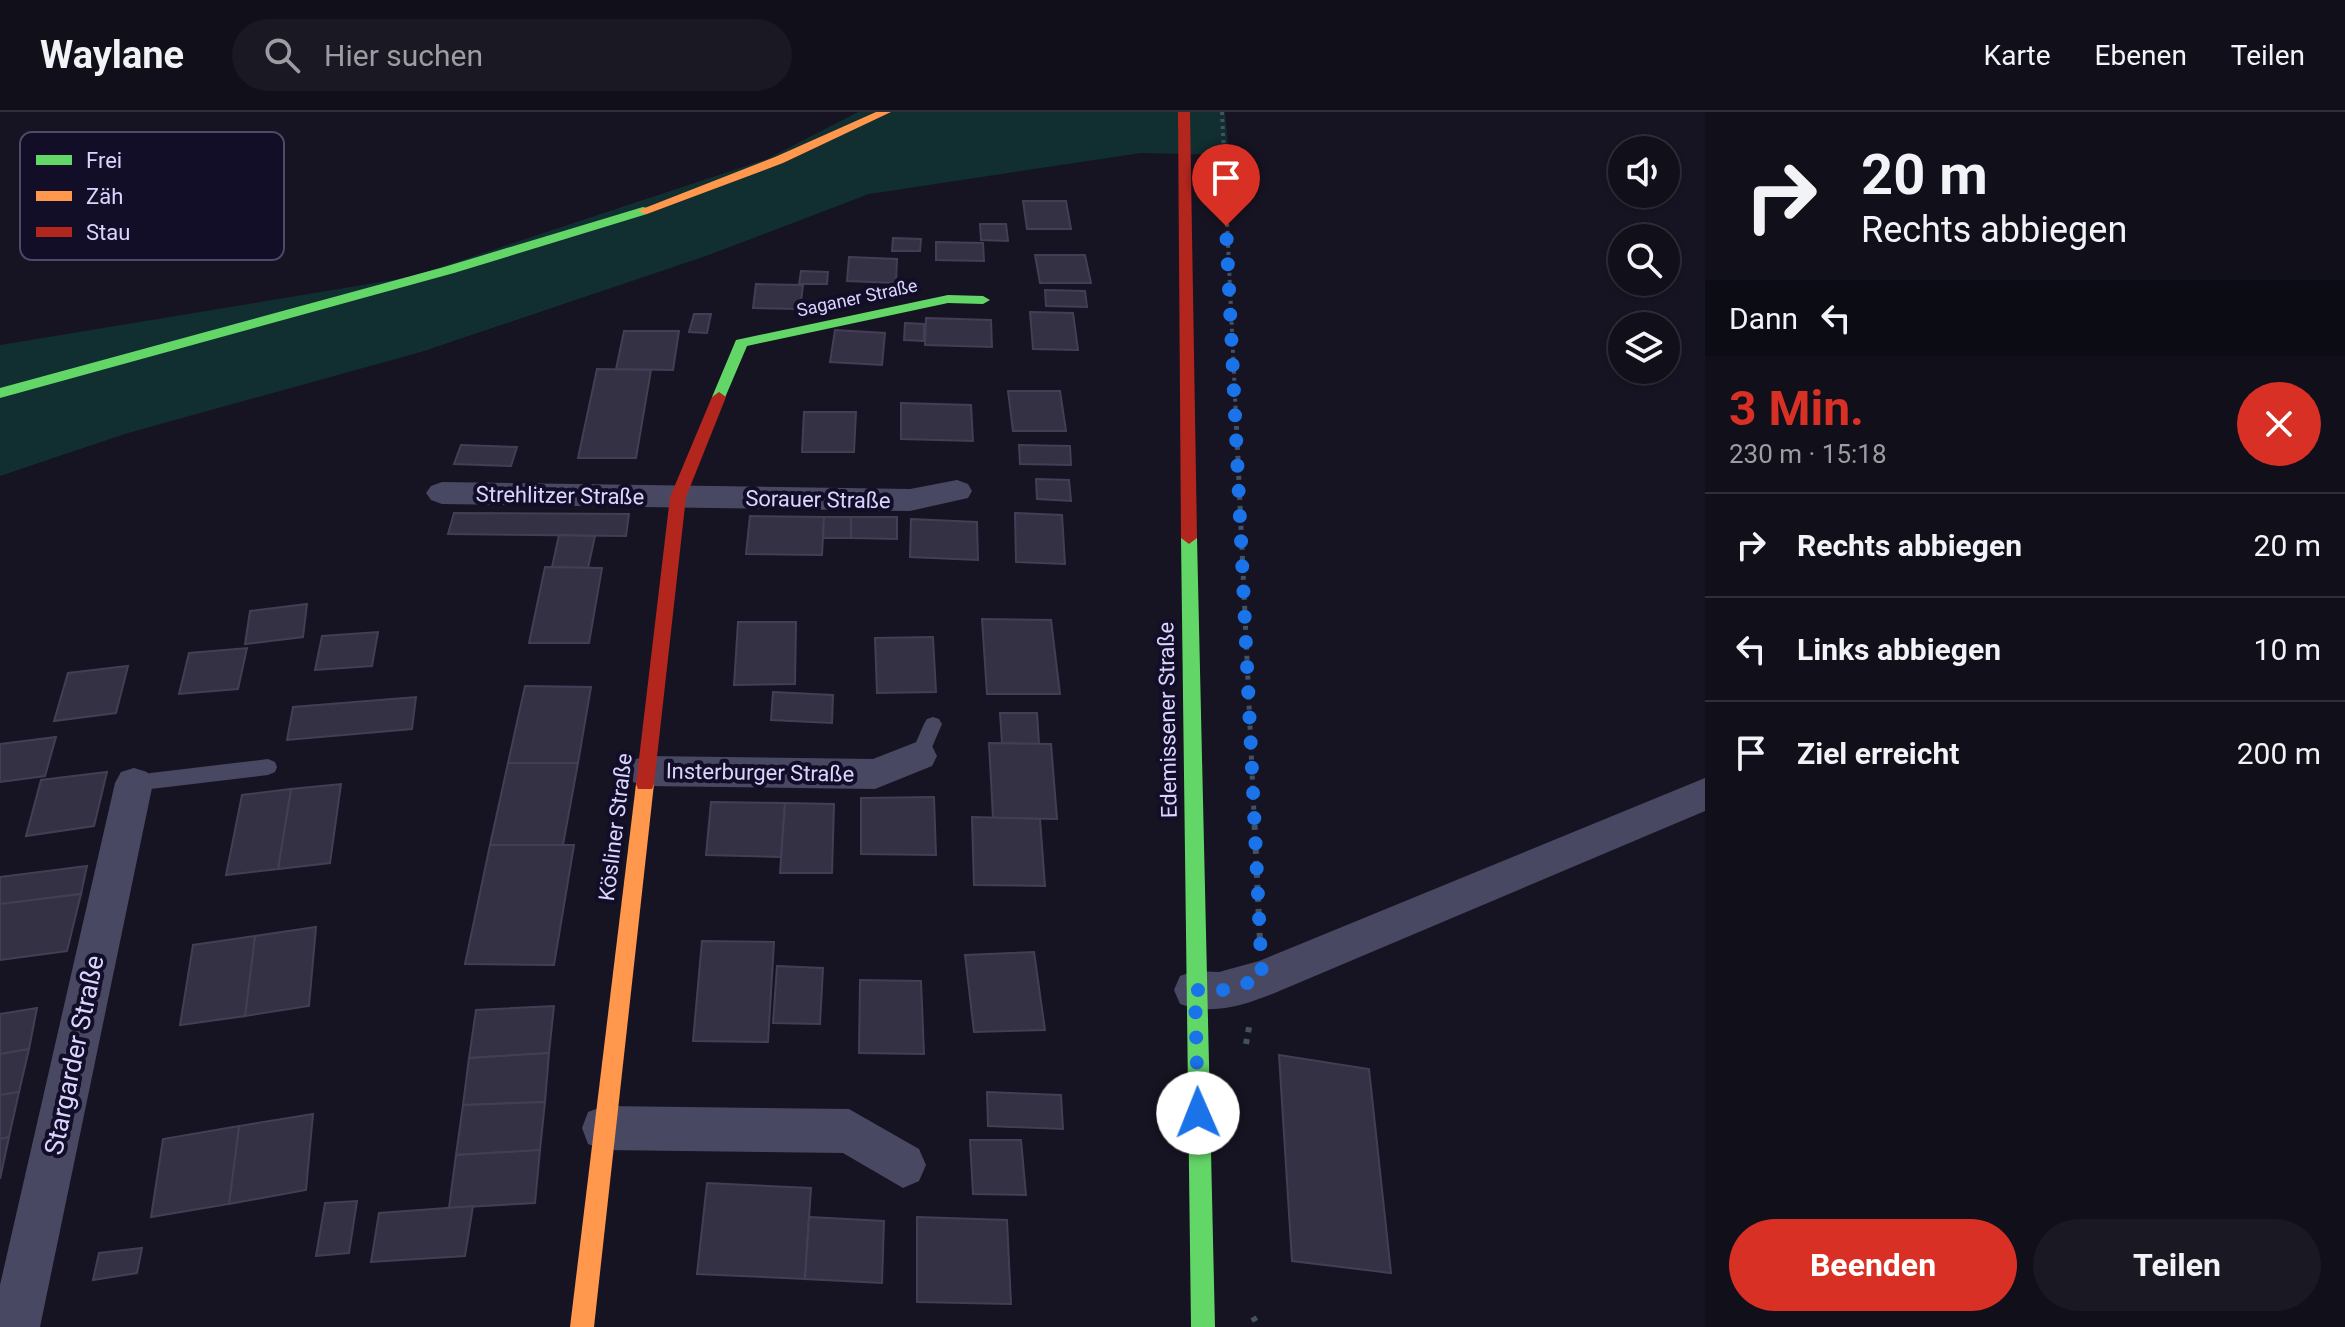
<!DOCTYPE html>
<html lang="de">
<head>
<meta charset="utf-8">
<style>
	:root { --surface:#100f1a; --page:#191823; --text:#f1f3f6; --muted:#9c9ca2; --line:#302f39; --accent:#d93025 }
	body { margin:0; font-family:Roboto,sans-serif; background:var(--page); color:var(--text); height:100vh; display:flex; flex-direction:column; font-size:30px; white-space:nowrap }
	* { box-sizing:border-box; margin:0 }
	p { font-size:26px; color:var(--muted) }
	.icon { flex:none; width:44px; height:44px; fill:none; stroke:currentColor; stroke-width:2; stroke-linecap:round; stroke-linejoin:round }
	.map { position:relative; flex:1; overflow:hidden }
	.sheet { display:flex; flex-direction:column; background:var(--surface); width:640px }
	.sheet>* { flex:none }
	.banner { background:#100f1a; color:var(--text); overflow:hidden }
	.tools { position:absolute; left:1608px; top:24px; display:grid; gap:16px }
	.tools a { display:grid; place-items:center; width:72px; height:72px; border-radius:50%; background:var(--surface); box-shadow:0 2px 6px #0004,0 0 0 2px var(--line); font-size:40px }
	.pin { position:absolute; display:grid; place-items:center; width:68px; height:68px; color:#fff; margin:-82px -34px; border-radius:50% 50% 50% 0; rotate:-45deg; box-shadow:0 0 8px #0007 }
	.pin .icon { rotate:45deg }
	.me { position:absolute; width:88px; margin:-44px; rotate:359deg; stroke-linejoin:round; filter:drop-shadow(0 0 6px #0008) }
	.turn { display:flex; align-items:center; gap:28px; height:168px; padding:0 24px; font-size:36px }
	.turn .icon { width:104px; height:104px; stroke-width:2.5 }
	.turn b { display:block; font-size:56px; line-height:68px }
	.then { display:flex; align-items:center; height:76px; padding:0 24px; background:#0003; gap:16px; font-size:30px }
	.round { display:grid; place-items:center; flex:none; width:84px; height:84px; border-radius:42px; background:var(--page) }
	.overview { display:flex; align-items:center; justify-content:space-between; height:136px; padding:0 24px }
	h1 { font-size:48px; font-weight:700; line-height:60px; color:var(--accent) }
	.action { display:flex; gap:16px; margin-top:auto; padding:16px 24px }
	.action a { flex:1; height:92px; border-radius:48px; background:var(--accent); color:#fff; font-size:32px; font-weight:700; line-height:92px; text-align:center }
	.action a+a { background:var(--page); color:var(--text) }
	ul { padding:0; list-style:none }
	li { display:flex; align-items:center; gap:24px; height:104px; padding:0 24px; border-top:2px solid var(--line) }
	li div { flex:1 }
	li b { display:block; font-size:30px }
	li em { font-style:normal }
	header { display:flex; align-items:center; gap:48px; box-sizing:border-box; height:112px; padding:0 40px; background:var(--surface); border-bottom:2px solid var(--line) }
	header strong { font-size:38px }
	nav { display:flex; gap:44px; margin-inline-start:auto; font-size:28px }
	.search { width:560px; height:72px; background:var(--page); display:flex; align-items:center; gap:20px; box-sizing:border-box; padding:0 28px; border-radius:44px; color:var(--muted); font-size:30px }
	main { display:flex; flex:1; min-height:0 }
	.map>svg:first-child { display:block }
	.green { fill:#112e30 }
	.building { fill:#343144; stroke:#433e56; stroke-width:2 }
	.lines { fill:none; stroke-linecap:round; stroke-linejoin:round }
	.path-far2 { stroke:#435162; stroke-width:4; stroke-dasharray:3 4; stroke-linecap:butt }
	.path-far1 { stroke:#435162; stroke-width:5; stroke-dasharray:4 6; stroke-linecap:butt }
	.path { stroke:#435162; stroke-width:6; stroke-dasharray:5 7; stroke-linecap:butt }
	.lane { fill:#494863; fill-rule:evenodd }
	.street { fill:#494863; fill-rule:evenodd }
	.fast { fill:#63d668; fill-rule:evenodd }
	.slow { fill:#ff974d; fill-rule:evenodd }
	.jam { fill:#b3261e; fill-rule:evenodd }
	.route { stroke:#1a73e8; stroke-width:14; stroke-dasharray:0 25.2 }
	.labels { text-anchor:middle; stroke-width:8; stroke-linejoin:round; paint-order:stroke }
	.far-street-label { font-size:18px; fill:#dad5ff; stroke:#120e28 }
	.street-label { font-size:22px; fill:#dad5ff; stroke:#120e28 }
	.near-street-label { font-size:26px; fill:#dad5ff; stroke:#120e28 }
	.key { fill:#120e28; stroke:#4e4a68; stroke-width:2 }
	.key-label { font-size:22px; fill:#dad5ff }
</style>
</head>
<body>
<header>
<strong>Waylane</strong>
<div class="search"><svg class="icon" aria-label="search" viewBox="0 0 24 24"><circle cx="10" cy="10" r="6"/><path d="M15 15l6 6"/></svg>Hier suchen</div>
<nav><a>Karte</a><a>Ebenen</a><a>Teilen</a></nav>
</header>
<main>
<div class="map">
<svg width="1705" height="1215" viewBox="0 0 1705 1215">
	<rect width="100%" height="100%" fill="#161422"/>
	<path class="green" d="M858 0H1225L1229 43 1141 41 869 82 706 144 421 240 128 321 0 364V233L411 165 767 47Z"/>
	<g class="building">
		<path d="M1023 89H1066L1071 117H1027Z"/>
		<path d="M980 112H1006L1008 129 981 128Z"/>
		<path d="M893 126 921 127 920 139H892Z"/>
		<path d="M936 130 983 131 984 149 936 148Z"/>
		<path d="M1035 143H1085L1091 171H1040Z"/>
		<path d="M849 145 897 147 896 171 847 169Z"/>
		<path d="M801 159 828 160 827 172H799Z"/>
		<path d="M756 172 803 173 800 197 753 196Z"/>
		<path d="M1045 178 1085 179 1087 195 1046 194Z"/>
		<path d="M1030 200 1073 201 1078 238 1033 237Z"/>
		<path d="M694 202H711L707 221 689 220Z"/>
		<path d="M926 206 991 208 992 235 925 233Z"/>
		<path d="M905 211 924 212V229L904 228Z"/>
		<path d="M835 218 885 221 882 253 830 250Z"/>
		<path d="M624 219H679L673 258 616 257Z"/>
		<path d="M597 257 651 258 636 346H578Z"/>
		<path d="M1008 279H1060L1066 319H1013Z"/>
		<path d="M901 291 971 293 973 329 901 327Z"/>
		<path d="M804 300H856L854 340H802Z"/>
		<path d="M461 333 517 335 511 354 454 352Z"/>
		<path d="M1019 333 1070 334 1071 353 1020 352Z"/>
		<path d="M1036 367 1069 368 1071 389 1037 387Z"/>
		<path d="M454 401 629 402 626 424 448 422Z"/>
		<path d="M1015 401 1062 403 1065 452 1016 450Z"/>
		<path d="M750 404 824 405 822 443 746 442Z"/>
		<path d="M824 405H851V426H823Z"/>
		<path d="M851 405H897V427L851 426Z"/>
		<path d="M911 407 977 410 978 448 910 445Z"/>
		<path d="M559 423 595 424 588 456 552 455Z"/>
		<path d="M545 455 602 456 589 531H529Z"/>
		<path d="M307 492 303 525 245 532 250 499Z"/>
		<path d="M982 507 1051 508 1060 582H987Z"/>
		<path d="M738 510H796L795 572 734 573Z"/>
		<path d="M378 520 372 554 315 558 322 524Z"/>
		<path d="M933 525 936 580 877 581 875 526Z"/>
		<path d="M247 536 238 577 179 582 189 541Z"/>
		<path d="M128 554 116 601 54 609 68 561Z"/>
		<path d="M525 574 591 575 578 651H508Z"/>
		<path d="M773 580 833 583 832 611 771 608Z"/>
		<path d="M416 585 412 617 287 628 293 595Z"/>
		<path d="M1000 601H1037L1039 632 1002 631Z"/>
		<path d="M56 625 45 664 0 670V632Z"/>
		<path d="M989 631 1051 632 1057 707 993 706Z"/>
		<path d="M508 651H578L563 733H490Z"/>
		<path d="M107 660 94 714 26 724 41 668Z"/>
		<path d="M341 672 330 751 278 757 291 677Z"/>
		<path d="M291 677 278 757 226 763 242 683Z"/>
		<path d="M934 685 936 743 861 742V686Z"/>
		<path d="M711 690 785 691 781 745 706 743Z"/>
		<path d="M785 691 834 692 832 761H780Z"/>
		<path d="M972 705 1040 707 1045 774 974 773Z"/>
		<path d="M490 733H574L554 853 465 852Z"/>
		<path d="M87 754 81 782 0 792V765Z"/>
		<path d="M81 782 67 839 0 848V792Z"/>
		<path d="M316 815 309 894 245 904 255 824Z"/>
		<path d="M255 824 245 904 180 913 193 833Z"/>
		<path d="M702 829 774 830 768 930 693 929Z"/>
		<path d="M1034 840 1045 918 974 920 965 843Z"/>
		<path d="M777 854 823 856 820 912 773 911Z"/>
		<path d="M860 868 921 869 924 942 859 941Z"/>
		<path d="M554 894 549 941 469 946 476 898Z"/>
		<path d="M37 896 29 937 0 942V902Z"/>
		<path d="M29 937 19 980 0 983V942Z"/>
		<path d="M549 941 545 990 463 993 469 946Z"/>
		<path d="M1279 943 1369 957 1391 1161 1292 1149Z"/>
		<path d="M19 980 9 1025 0 1027V983Z"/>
		<path d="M987 980 1061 983 1063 1017 988 1014Z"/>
		<path d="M545 990 540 1038 456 1043 463 993Z"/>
		<path d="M313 1002 306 1078 229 1092 239 1014Z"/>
		<path d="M239 1014 229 1092 151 1105 163 1027Z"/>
		<path d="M9 1025 0 1067V1027Z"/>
		<path d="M970 1028H1021L1026 1083 973 1082Z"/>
		<path d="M540 1038 535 1091 449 1096 456 1043Z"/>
		<path d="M707 1071 811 1076 805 1167 697 1162Z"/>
		<path d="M357 1089 349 1141 316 1144 325 1091Z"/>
		<path d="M473 1094 465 1144 371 1150 379 1101Z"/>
		<path d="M809 1105 884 1109 882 1171 805 1167Z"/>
		<path d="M917 1105 1007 1108 1011 1192 917 1190Z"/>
		<path d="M142 1136 137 1161 93 1168 99 1141Z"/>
	</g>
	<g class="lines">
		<path class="path-far2" d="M1222 0 1236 306"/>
		<path class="path-far1" d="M1236 304 1254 703"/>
		<g class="path">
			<path d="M1254 701 1260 830"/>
			<path d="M1246 932 1250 910"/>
			<path d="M1253 1205 1259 1215"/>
		</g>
		<g class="lane">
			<path d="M933 605 939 607 942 612 926 649H912L910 644 924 612 927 607Z"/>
			<path d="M268 647 275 650 277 655 275 660 268 663 134 679 127 676 125 671 127 666 134 663Z"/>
		</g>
		<g class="street">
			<path d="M957 368 968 372 972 379 968 386 910 399 442 392 431 388 426 381 431 374 442 370 910 377Z"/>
			<path d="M919 629 932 634 937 644 932 654 875 677 646 674 633 670 627 659 633 648 646 644 873 647Z"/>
			<path d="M134 656 147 660 153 671 40 1215H0V1173L115 671 121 660Z"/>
			<path d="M1705 666V699L1277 880C1245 893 1213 904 1180 892L1174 878 1180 864 1195 859 1219 860 1259 849Z"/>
			<path d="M604 994 849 997 919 1037 926 1053 919 1069 903 1076 843 1041 604 1038 588 1032 582 1016 588 1000Z"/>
		</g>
		<g class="fast">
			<path d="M643 95 647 96V102L454 161 0 286V276L444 155Z"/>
			<path d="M948 183 983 184 990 188 983 192 948 191 747 234 724 288 719 290 712 285 736 228Z"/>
			<path d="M1189 420 1197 426 1215 1215H1191L1181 426Z"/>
		</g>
		<g class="slow">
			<path d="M876 0H891L783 51 647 102 637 99 775 45Z"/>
			<path d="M645 664 652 667 654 672 594 1215H570L636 672 638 667Z"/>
		</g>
		<g class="jam">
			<path d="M1178 0H1190L1197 426 1189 432 1181 426Z"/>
			<path d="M719 280 726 285 686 385 654 672 652 677H638L636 672 670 385 712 285Z"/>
		</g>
	</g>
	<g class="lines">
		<path class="route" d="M1198 1001 1195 878 1219 879 1262 867 1226 114"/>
	</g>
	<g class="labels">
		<g class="far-street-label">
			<text transform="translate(857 186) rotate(-12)" y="6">Saganer Straße</text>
		</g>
		<g class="street-label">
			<text transform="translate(560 383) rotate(1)" y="8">Strehlitzer Straße</text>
			<text transform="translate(818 387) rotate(1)" y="8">Sorauer Straße</text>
			<text transform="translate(1167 608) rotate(-91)" y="8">Edemissener Straße</text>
			<text transform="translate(760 660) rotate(1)" y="8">Insterburger Straße</text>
			<text transform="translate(615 715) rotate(-83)" y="8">Kösliner Straße</text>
		</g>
		<g class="near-street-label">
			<text transform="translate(74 943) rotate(-78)" y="9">Stargarder Straße</text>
		</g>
	</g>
	<rect x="20" y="20" width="264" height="128" rx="12" class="key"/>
	<rect x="36" y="43" width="36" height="10" fill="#63d668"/>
	<rect x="36" y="79" width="36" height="10" fill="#ff974d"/>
	<rect x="36" y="115" width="36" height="10" fill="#b3261e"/>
	<g class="key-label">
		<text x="86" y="56">Frei</text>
		<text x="86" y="92">Zäh</text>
		<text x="86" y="128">Stau</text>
	</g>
</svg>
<div class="tools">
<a><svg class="icon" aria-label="sound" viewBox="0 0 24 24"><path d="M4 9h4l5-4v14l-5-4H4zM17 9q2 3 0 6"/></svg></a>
<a><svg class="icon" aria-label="search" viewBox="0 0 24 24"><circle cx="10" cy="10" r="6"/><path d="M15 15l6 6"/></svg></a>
<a><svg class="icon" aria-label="layers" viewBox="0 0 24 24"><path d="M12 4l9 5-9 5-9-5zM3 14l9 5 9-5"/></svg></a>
</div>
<div class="pin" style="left:1226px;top:114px;background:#d93025"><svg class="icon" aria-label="arrive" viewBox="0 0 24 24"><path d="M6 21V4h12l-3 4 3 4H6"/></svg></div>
<svg class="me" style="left:1198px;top:1001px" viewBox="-20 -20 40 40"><circle r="19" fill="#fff"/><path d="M0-13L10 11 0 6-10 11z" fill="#1a73e8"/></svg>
</div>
<section class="sheet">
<div class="banner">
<div class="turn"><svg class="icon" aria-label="right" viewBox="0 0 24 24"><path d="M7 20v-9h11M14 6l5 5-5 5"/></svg><div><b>20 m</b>Rechts abbiegen</div></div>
<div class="then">Dann<svg class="icon" aria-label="left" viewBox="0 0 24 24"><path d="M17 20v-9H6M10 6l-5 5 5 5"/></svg></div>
</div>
<div class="overview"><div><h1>3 Min.</h1><p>230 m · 15:18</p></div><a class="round" style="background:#d93025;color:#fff"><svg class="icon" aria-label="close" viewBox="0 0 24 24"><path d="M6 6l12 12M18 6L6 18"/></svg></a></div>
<ul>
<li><svg class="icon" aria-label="right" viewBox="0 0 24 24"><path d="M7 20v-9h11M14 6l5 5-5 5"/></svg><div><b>Rechts abbiegen</b></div><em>20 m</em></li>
<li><svg class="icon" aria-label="left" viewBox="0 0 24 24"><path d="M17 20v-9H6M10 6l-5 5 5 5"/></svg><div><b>Links abbiegen</b></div><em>10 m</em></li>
<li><svg class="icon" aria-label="arrive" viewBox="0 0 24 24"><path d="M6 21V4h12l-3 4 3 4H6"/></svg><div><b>Ziel erreicht</b></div><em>200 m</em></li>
</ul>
<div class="action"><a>Beenden</a><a>Teilen</a></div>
</section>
</main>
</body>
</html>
